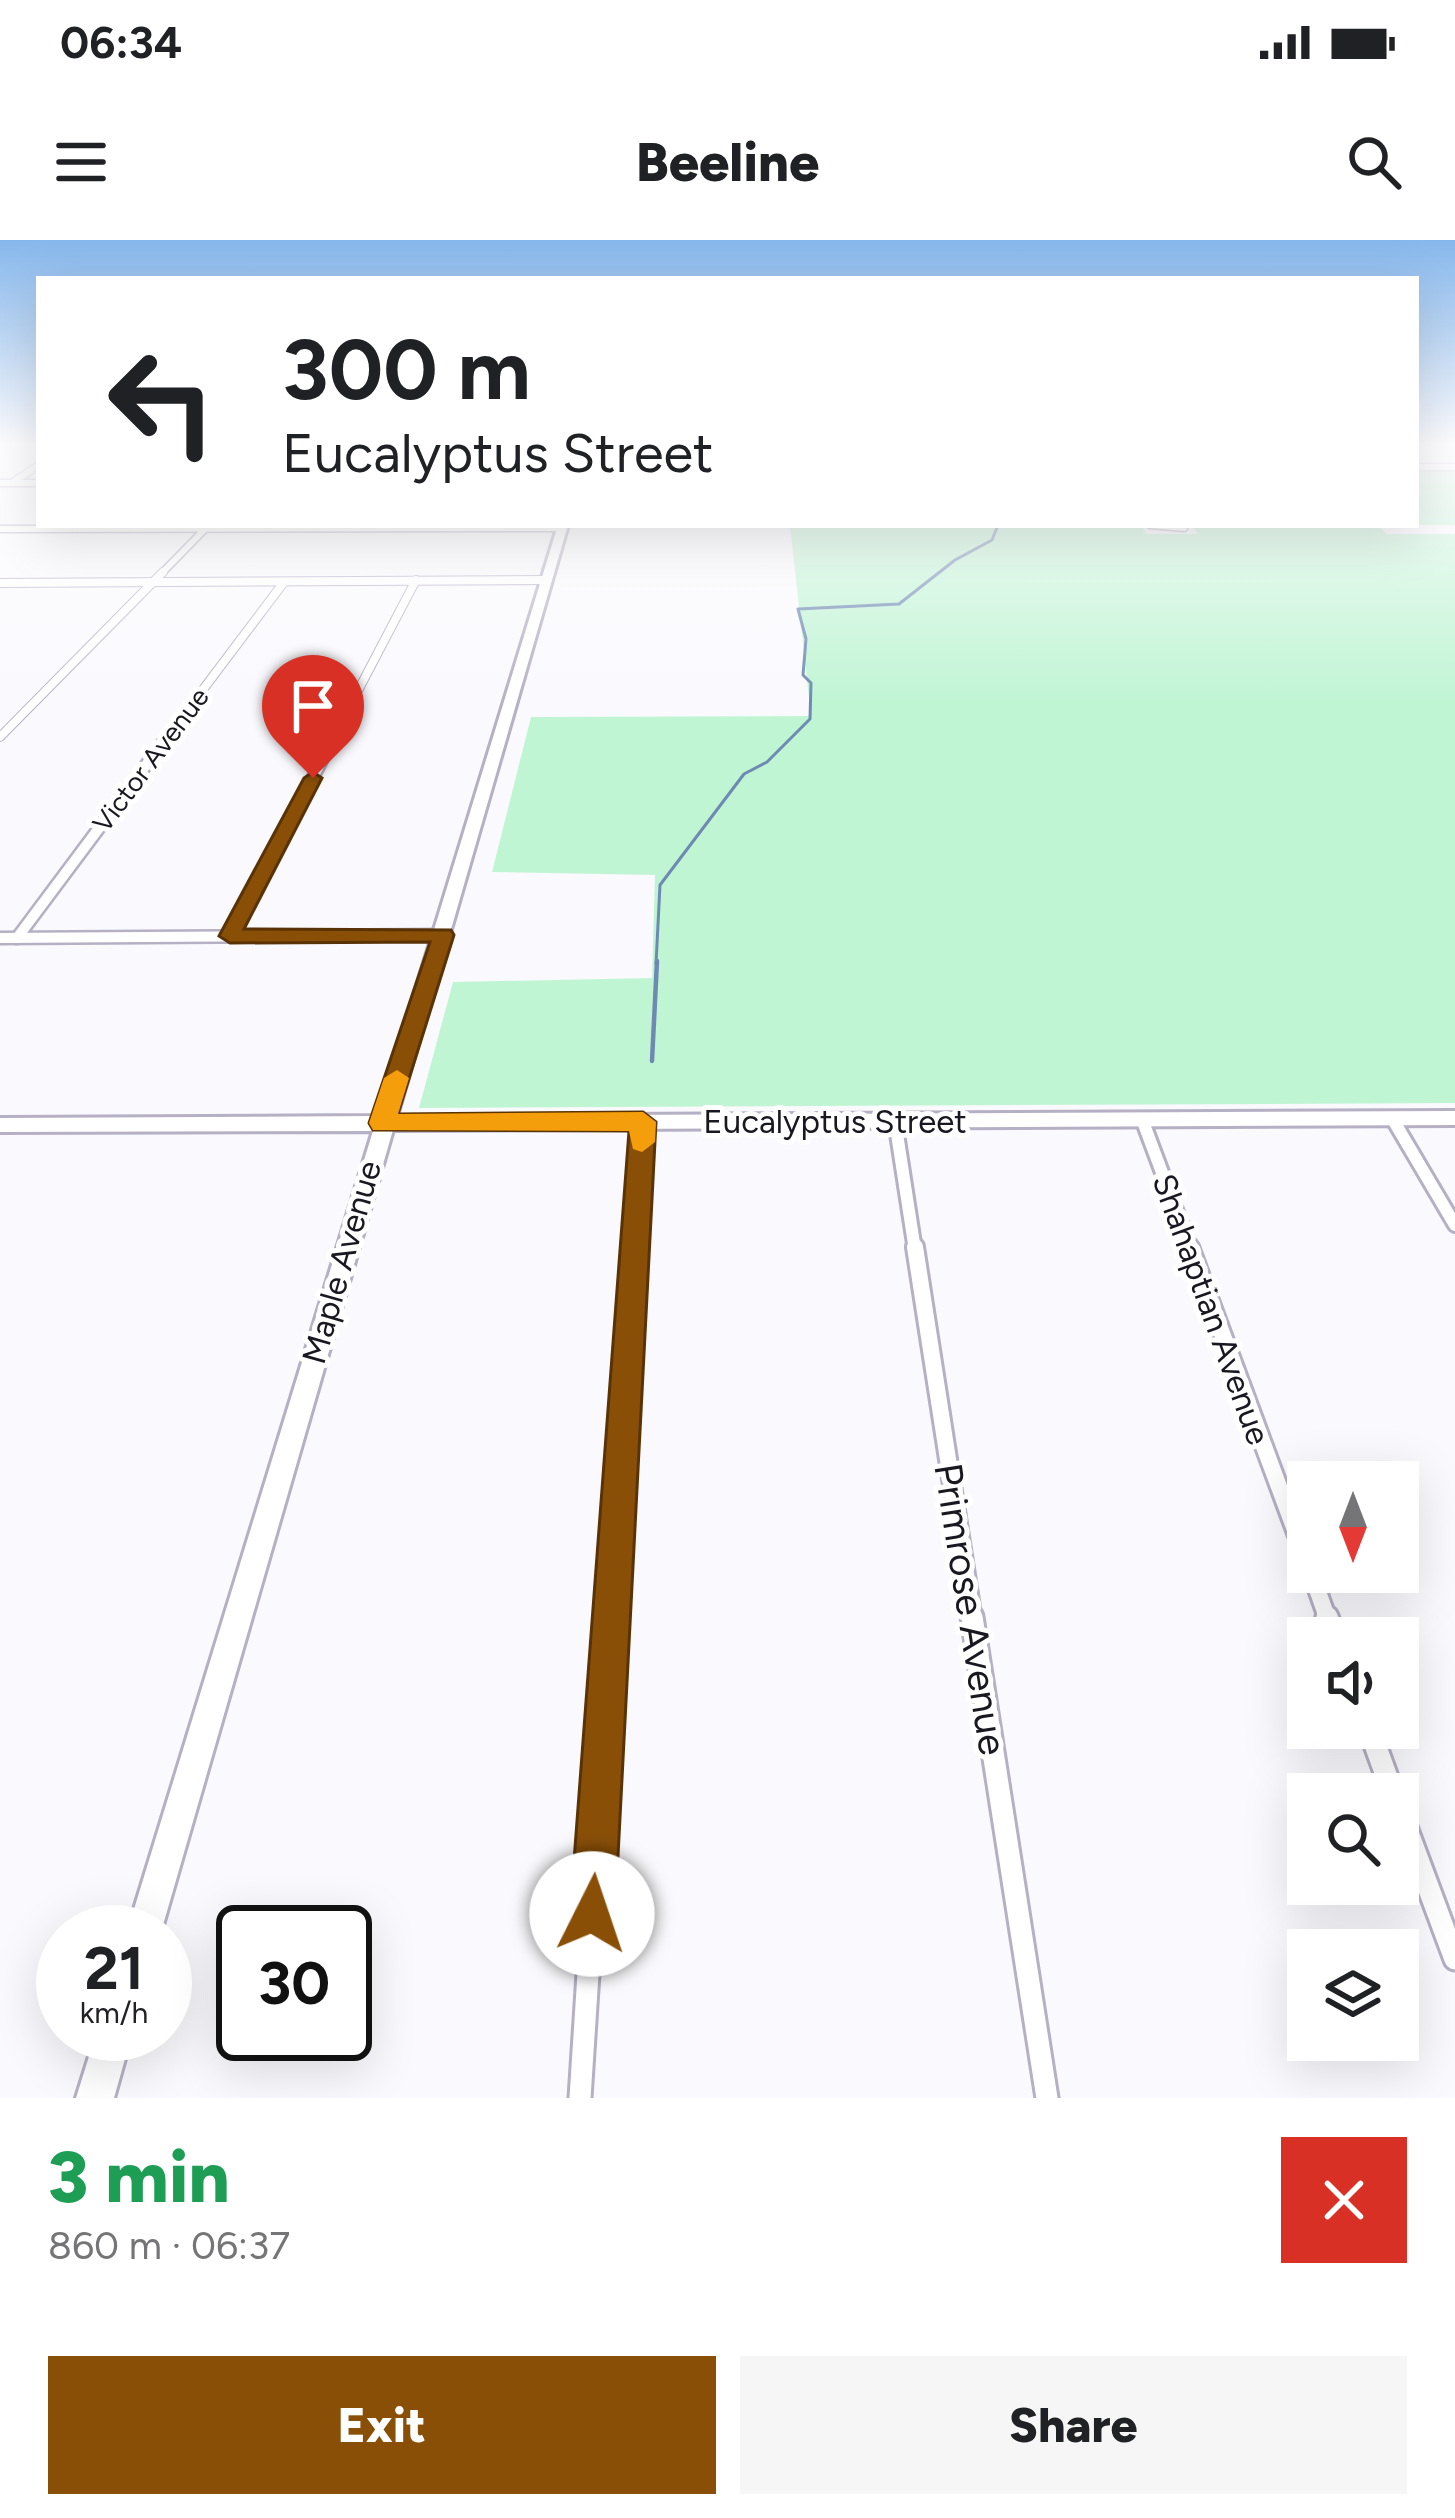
<!DOCTYPE html>
<html lang="en">
<head>
<meta charset="utf-8">
<style>
	:root { --surface:#fff; --page:#f6f6f6; --text:#202124; --muted:#757577; --accent:#894f07 }
	body { margin:0; font-family:Figtree,sans-serif; background:var(--page); color:var(--text); height:100vh; display:flex; flex-direction:column; font-size:45px; white-space:nowrap }
	* { box-sizing:border-box; margin:0 }
	p { font-size:39px; color:var(--muted) }
	.icon { flex:none; width:66px; height:66px; fill:none; stroke:currentColor; stroke-width:2; stroke-linecap:round; stroke-linejoin:round }
	.map { position:relative; height:1858px; overflow:hidden }
	.sheet { display:flex; flex-direction:column; background:var(--surface); flex:1 }
	.sheet>* { flex:none }
	.hud { position:absolute; left:36px; top:36px; width:1383px; height:252px; border-radius:0px; box-shadow:0 12px 48px #0002; background:#fff; color:var(--text); overflow:hidden }
	.needle { width:78px; rotate:180deg }
	.buttons { position:absolute; left:1287px; top:1221px; display:grid; gap:24px }
	.buttons a { display:grid; place-items:center; width:132px; height:132px; border-radius:0px; background:var(--surface); box-shadow:0 12px 48px #0002; font-size:60px }
	.speed { position:absolute; left:36px; top:1665px; display:flex; gap:24px; font-size:60px; font-weight:700; text-align:center }
	.speed>* { display:grid; place-content:center; width:156px; height:156px; border-radius:50%; background:var(--surface); box-shadow:0 12px 48px #0002; line-height:1 }
	.speed small { font-size:30px; font-weight:400 }
	.speed .limit { border:6px solid #111; border-radius:18px; background:#fff; color:#111 }
	.pin { position:absolute; display:grid; place-items:center; width:102px; height:102px; color:#fff; margin:-123px -51px; border-radius:50% 50% 50% 0; rotate:-45deg; box-shadow:0 0 12px #0007 }
	.pin .icon { rotate:45deg }
	.me { position:absolute; width:132px; margin:-66px; rotate:4deg; stroke-linejoin:round; filter:drop-shadow(0 0 9px #0008) }
	.turn { display:flex; align-items:center; gap:42px; height:252px; padding:0 48px; font-size:54px }
	.turn .icon { width:156px; height:156px; stroke-width:2.5 }
	.turn b { display:block; font-size:84px; line-height:102px }
	.round { display:grid; place-items:center; flex:none; width:126px; height:126px; border-radius:0px; background:var(--page) }
	.overview { display:flex; align-items:center; justify-content:space-between; height:204px; padding:0 48px }
	h1 { font-size:72px; font-weight:800; line-height:90px; color:#1e9e55 }
	.cta { display:flex; gap:24px; margin-top:auto; padding:24px 48px }
	.cta a { flex:1; height:138px; border-radius:0px; background:var(--accent); color:#fff; font-size:48px; font-weight:800; line-height:138px; text-align:center }
	.cta a+a { background:var(--page); color:var(--text) }
	.status { display:flex; justify-content:space-between; align-items:center; height:84px; padding:0 60px; background:var(--surface); direction:ltr }
	.status svg { height:33px; fill:currentColor }
	header { display:flex; justify-content:space-between; align-items:center; height:156px; padding:0 48px; background:var(--surface); font-size:54px; font-weight:800 }
	.map>svg:first-child { display:block }
	.green { fill:#c0f5d4 }
	.lines { fill:none; stroke-linecap:round; stroke-linejoin:round }
	.stream-far1 { stroke:#6e8ab3; stroke-width:3 }
	.stream { stroke:#6e8ab3; stroke-width:4.5 }
	.street-far5-casing { stroke:#b5b0c4; stroke-width:9 }
	.street-far4-casing { stroke:#b5b0c4; stroke-width:10 }
	.street-far3-casing { stroke:#b5b0c4; stroke-width:15 }
	.street-far2-casing { stroke:#b5b0c4; stroke-width:18 }
	.street-far1-casing { stroke:#b5b0c4; stroke-width:22 }
	.street-casing { stroke:#b5b0c4; stroke-width:27 }
	.secondary-casing { stroke:#b5b0c4; stroke-width:6 }
	.street-far5 { stroke:#fff; stroke-width:6 }
	.street-far4 { stroke:#fff; stroke-width:8 }
	.street-far3 { stroke:#fff; stroke-width:10 }
	.street-far2 { stroke:#fff; stroke-width:12 }
	.street-far1 { stroke:#fff; stroke-width:16 }
	.street { stroke:#fff; stroke-width:21 }
	.secondary { fill:#fff; fill-rule:evenodd }
	.route { fill:#894f07; stroke:#593305; stroke-width:3 }
	.slow { fill:#f59e0b }
	.labels { text-anchor:middle; stroke-width:10; stroke-linejoin:round; paint-order:stroke }
	.far-street-label { font-size:27px; fill:#19171f; stroke:#fff }
	.street-label { font-size:33px; fill:#19171f; stroke:#fff }
	.near-street-label { font-size:39px; fill:#19171f; stroke:#fff }
</style>
</head>
<body>
<div class="status"><b>06:34</b><svg viewBox="0 0 49 12"><path d="M0 12V9h3v3zM5 12V6h3v6zM10 12V3h3v9zM15 12V0h3v12zM26 1h20v11H26zM47 4h2v5h-2z"/></svg></div>
<header><svg class="icon" aria-label="menu" viewBox="0 0 24 24"><path d="M4 6h16M4 12h16M4 18h16"/></svg>Beeline<svg class="icon" aria-label="search" viewBox="0 0 24 24"><circle cx="10" cy="10" r="6"/><path d="M15 15l6 6"/></svg></header>
<div class="map">
<svg width="1455" height="1858" viewBox="0 0 1455 1858">
	<rect width="100%" height="100%" fill="#faf9fd"/>
	<g class="green">
		<path d="M1416 231H1455V285H1401H1416Z"/>
		<path d="M790 285H1140L1147 294H1198L1192 285H1377L1387 294H1455V863L419 868 453 742 652 738 655 635 492 632 531 477 811 476Z"/>
	</g>
	<g class="lines">
		<path class="stream-far1" d="M656 724 660 645 744 534 767 522 810 479 811 443 803 435 806 399 798 369 899 364 955 320 992 300 998 285"/>
		<path class="stream" d="M652 821 657 721"/>
		<g class="street-far5-casing">
			<g id="street-far5">
				<path d="M1416 227H1455"/>
				<path d="M13 242 39 225"/>
				<path d="M0 243H39"/>
				<path d="M1150 285 1184 288"/>
				<path d="M0 289 562 288"/>
				<path d="M160 335 205 289"/>
			</g>
		</g>
		<g class="street-far4-casing">
			<g id="street-far4">
				<path d="M0 343 547 340"/>
				<path d="M0 497 163 332"/>
				<path d="M162 504 284 342"/>
				<path d="M330 504 416 340"/>
			</g>
		</g>
		<g class="street-far3-casing">
			<g id="street-far3">
				<path d="M230 696 332 501"/>
				<path d="M0 698 443 695"/>
				<path d="M17 698 164 501"/>
			</g>
		</g>
		<g class="street-far2-casing">
			<g id="street-far2">
				<path d="M1392 878 1455 985"/>
				<path d="M1142 879 1191 1010"/>
				<path d="M895 881 915 1010"/>
				<path d="M635 1010 643 882"/>
			</g>
		</g>
		<g class="street-far1-casing">
			<g id="street-far1">
				<path d="M915 1007 973 1380"/>
				<path d="M1190 1007 1308 1325"/>
				<path d="M1311 1332 1328 1380"/>
				<path d="M611 1380 635 1007"/>
			</g>
		</g>
		<g class="street-casing">
			<g id="street">
				<path d="M972 1377 1047 1858"/>
				<path d="M1327 1377 1335 1398"/>
				<path d="M1369 1488 1393 1554"/>
				<path d="M1398 1566 1455 1719"/>
				<path d="M580 1858 611 1377"/>
			</g>
		</g>
		<g class="secondary-casing">
			<g id="secondary">
				<path d="M558 285H568L397 876 1455 871V885L393 890 161 1692H127L373 891 0 892V878L377 876Z"/>
				<path d="M96 1794H132L114 1858H76Z"/>
			</g>
		</g>
		<use href="#street-far5" class="street-far5"/>
		<use href="#street-far4" class="street-far4"/>
		<use href="#street-far3" class="street-far3"/>
		<use href="#street-far2" class="street-far2"/>
		<use href="#street-far1" class="street-far1"/>
		<use href="#street" class="street"/>
		<use href="#secondary" class="secondary"/>
	</g>
	<linearGradient id="sky" x2="0" y2="1"><stop stop-color="#86b7ec"/><stop offset="0.44" stop-color="#fdfcfe"/><stop offset="1" stop-color="#fdfcfe" stop-opacity="0"/></linearGradient>
	<rect width="1455" height="463" fill="url(#sky)"/>
	<path class="route" d="M313 532 322 538 244 689 451 690 454 695 398 874 643 872 656 882 615 1674 608 1690 592 1696 576 1690 570 1674 629 891 373 890 369 883 430 702 230 703 219 696 304 538Z"/>
	<path class="slow" d="M397 830 409 838 398 874 643 872 656 882 655 902 642 912 633 909 629 891 373 890 369 883 384 838Z"/>
	<g class="labels">
		<g class="far-street-label">
			<text transform="translate(151 520) rotate(-53)" y="9">Victor Avenue</text>
		</g>
		<g class="street-label">
			<text x="835" y="893">Eucalyptus Street</text>
			<text transform="translate(341 1022) rotate(-74)" y="12">Maple Avenue</text>
			<text transform="translate(1212 1069) rotate(70)" y="12">Shahaptian Avenue</text>
		</g>
		<g class="near-street-label">
			<text transform="translate(971 1369) rotate(81)" y="14">Primrose Avenue</text>
		</g>
	</g>
</svg>
<div class="buttons">
<a><svg class="needle" viewBox="-14 -14 28 28"><path d="M0-13l5 13h-10z" fill="#e53935"/><path d="M0 13l5-13h-10z" fill="#757577"/></svg></a>
<a><svg class="icon" aria-label="sound" viewBox="0 0 24 24"><path d="M4 9h4l5-4v14l-5-4H4zM17 9q2 3 0 6"/></svg></a>
<a><svg class="icon" aria-label="search" viewBox="0 0 24 24"><circle cx="10" cy="10" r="6"/><path d="M15 15l6 6"/></svg></a>
<a><svg class="icon" aria-label="layers" viewBox="0 0 24 24"><path d="M12 4l9 5-9 5-9-5zM3 14l9 5 9-5"/></svg></a>
</div>
<div class="speed"><div>21<small>km/h</small></div><div class="limit">30</div></div>
<div class="pin" style="left:313px;top:538px;background:#d93025"><svg class="icon" aria-label="arrive" viewBox="0 0 24 24"><path d="M6 21V4h12l-3 4 3 4H6"/></svg></div>
<svg class="me" style="left:592px;top:1674px" viewBox="-20 -20 40 40"><circle r="19" fill="#fff"/><path d="M0-13L10 11 0 6-10 11z" fill="#894f07"/></svg>
<div class="hud">
<div class="turn"><svg class="icon" aria-label="left" viewBox="0 0 24 24"><path d="M17 20v-9H6M10 6l-5 5 5 5"/></svg><div><b>300 m</b>Eucalyptus Street</div></div>
</div>
</div>
<section class="sheet">
<div class="overview"><div><h1>3 min</h1><p>860 m · 06:37</p></div><a class="round" style="background:#d93025;color:#fff"><svg class="icon" aria-label="close" viewBox="0 0 24 24"><path d="M6 6l12 12M18 6L6 18"/></svg></a></div>
<div class="cta"><a>Exit</a><a>Share</a></div>
</section>
</body>
</html>
